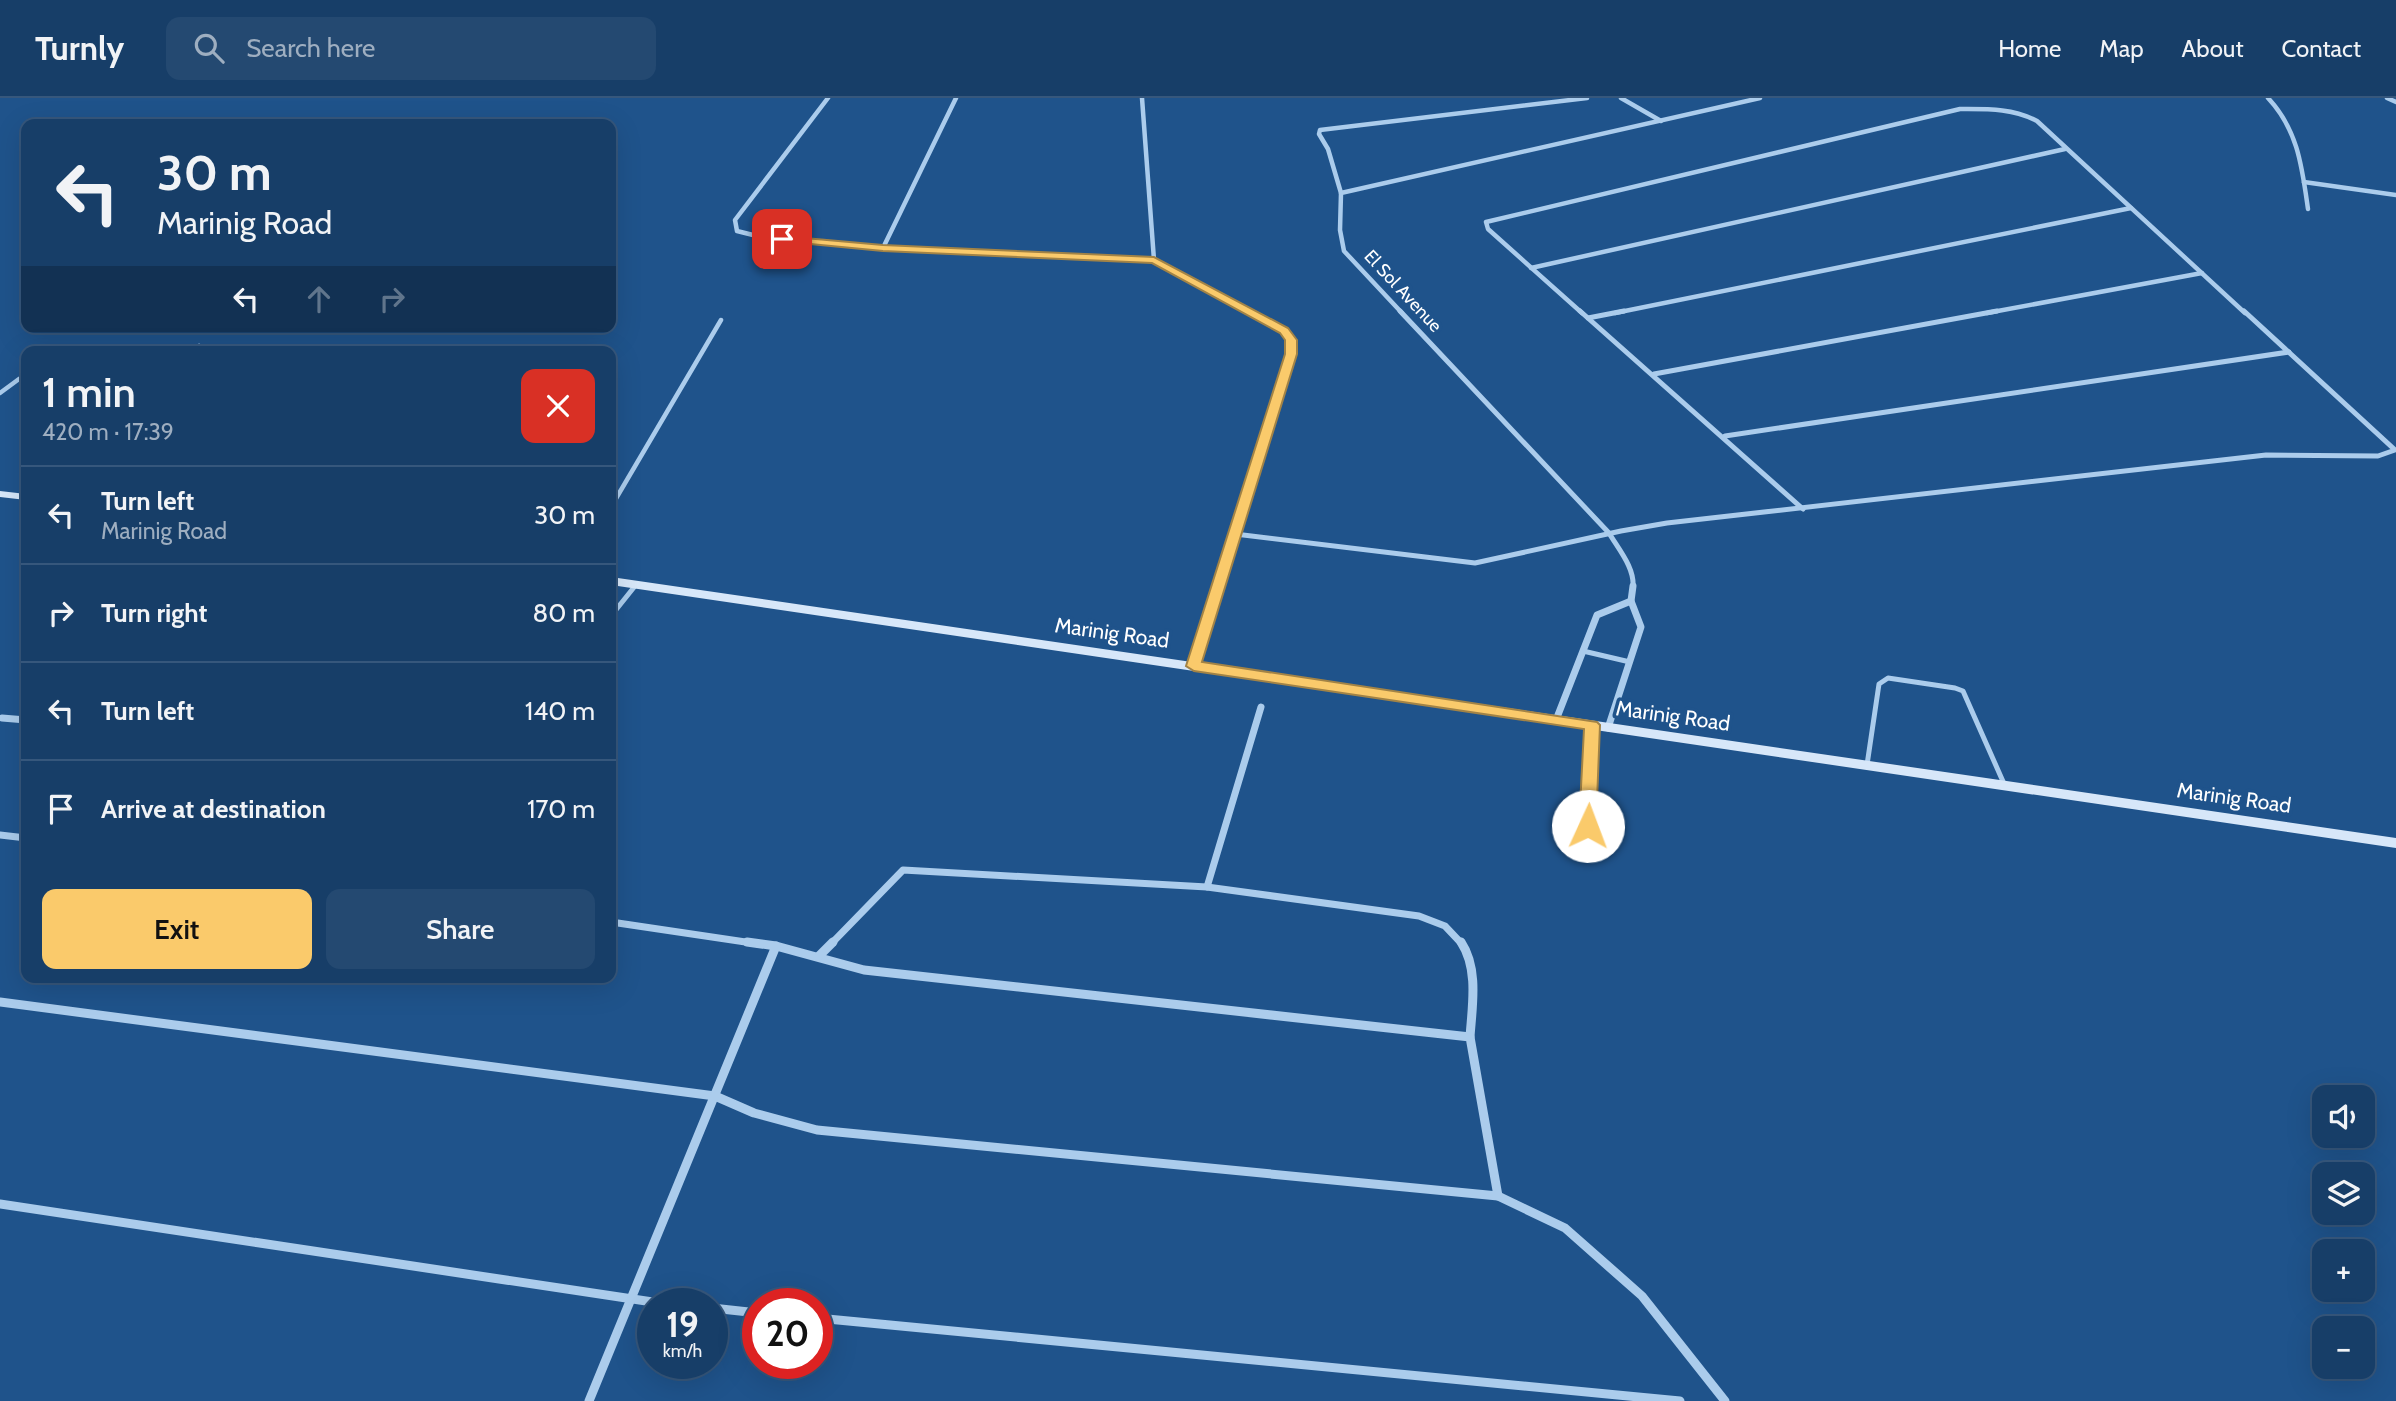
<!DOCTYPE html>
<html lang="en">
<head>
<meta charset="utf-8">
<style>
	:root { --surface:#173e68; --page:#244971; --text:#f1f3f6; --muted:#9eaec0; --line:#36577c; --accent:#faca6b }
	body { margin:0; font-family:Cabin,sans-serif; background:var(--page); color:var(--text); height:100vh; display:flex; flex-direction:column; font-size:26px; white-space:nowrap }
	* { box-sizing:border-box; margin:0 }
	p { font-size:23px; color:var(--muted) }
	.icon { flex:none; width:38px; height:38px; fill:none; stroke:currentColor; stroke-width:2; stroke-linecap:round; stroke-linejoin:round }
	.map { position:relative; flex:1; overflow:hidden }
	.drawer { position:absolute; left:21px; top:248px; width:595px; height:637px; display:flex; flex-direction:column; background:var(--surface); border-radius:14px; box-shadow:0 7px 28px #0002,0 0 0 2px var(--line) }
	.drawer>* { flex:none }
	.banner { position:absolute; left:21px; top:21px; width:595px; height:214px; border-radius:14px; box-shadow:0 7px 28px #0002,0 0 0 2px var(--line); background:#173e68; color:var(--text); overflow:hidden }
	.buttons { position:absolute; left:2312px; top:987px; display:grid; gap:14px }
	.buttons a { display:grid; place-items:center; width:63px; height:63px; border-radius:14px; background:var(--surface); box-shadow:0 7px 28px #0002,0 0 0 2px var(--line); font-size:35px }
	.speed { position:absolute; left:637px; top:1190px; display:flex; gap:14px; font-size:35px; font-weight:700; text-align:center }
	.speed>* { display:grid; place-content:center; width:91px; height:91px; border-radius:50%; background:var(--surface); box-shadow:0 7px 28px #0002,0 0 0 2px var(--line); line-height:1 }
	.speed small { font-size:18px; font-weight:400 }
	.speed .limit { border:10px solid #d22; background:#fff; color:#111 }
	.pin { position:absolute; display:grid; place-items:center; width:60px; height:60px; color:#fff; margin:-30px; border-radius:14px; box-shadow:0 4px 10px #0006 }
	.me { position:absolute; width:77px; margin:-38px; rotate:2deg; stroke-linejoin:round; filter:drop-shadow(0 0 5px #0008) }
	.turn { display:flex; align-items:center; gap:24px; height:147px; padding:0 21px; font-size:32px }
	.turn .icon { width:91px; height:91px; stroke-width:2.5 }
	.turn b { display:block; font-size:49px; line-height:60px }
	.lanes { display:flex; align-items:center; height:66px; padding:0 21px; background:#0003; justify-content:center; gap:35px; direction:ltr }
	.lanes .off { opacity:.35 }
	.round { display:grid; place-items:center; flex:none; width:74px; height:74px; border-radius:14px; background:var(--page) }
	.summary { display:flex; align-items:center; justify-content:space-between; height:119px; padding:0 21px }
	h1 { font-size:42px; font-weight:600; line-height:52px }
	.action { display:flex; gap:14px; margin-top:auto; padding:14px 21px }
	.action a { flex:1; height:80px; border-radius:14px; background:var(--accent); color:#111; font-size:28px; font-weight:600; line-height:80px; text-align:center }
	.action a+a { background:var(--page); color:var(--text) }
	ul { padding:0; list-style:none }
	li { display:flex; align-items:center; gap:21px; height:98px; padding:0 21px; border-top:2px solid var(--line) }
	li div { flex:1 }
	li b { display:block; font-size:26px }
	li em { font-style:normal }
	header { display:flex; align-items:center; gap:42px; box-sizing:border-box; height:98px; padding:0 35px; background:var(--surface); border-bottom:2px solid var(--line) }
	header strong { font-size:33px }
	nav { display:flex; gap:38px; margin-inline-start:auto; font-size:24px }
	.search { width:490px; height:63px; background:var(--page); display:flex; align-items:center; gap:18px; box-sizing:border-box; padding:0 24px; border-radius:14px; color:var(--muted); font-size:26px }
	.map>svg:first-child { display:block }
	.lines { fill:none; stroke-linecap:round; stroke-linejoin:round }
	.lane-far1 { stroke:#abccec; stroke-width:4.5 }
	.lane { stroke:#abccec; stroke-width:5 }
	.street-far3 { stroke:#abccec; stroke-width:4.5 }
	.street-far2 { stroke:#abccec; stroke-width:5 }
	.street-far1 { stroke:#abccec; stroke-width:7 }
	.street { stroke:#abccec; stroke-width:9 }
	.secondary { fill:#d7e7f9; fill-rule:evenodd }
	.route { fill:#faca6b; stroke:#a28346; stroke-width:2 }
	.labels { text-anchor:middle; stroke-width:7; stroke-linejoin:round; paint-order:stroke }
	.far-street-label { font-size:18px; fill:#fff; stroke:#1f538b }
	.street-label { font-size:21px; fill:#fff; stroke:#1f538b }
</style>
</head>
<body>
<header>
<strong>Turnly</strong>
<div class="search"><svg class="icon" aria-label="search" viewBox="0 0 24 24"><circle cx="10" cy="10" r="6"/><path d="M15 15l6 6"/></svg>Search here</div>
<nav><a>Home</a><a>Map</a><a>About</a><a>Contact</a></nav>
</header>
<div class="map">
<svg width="2396" height="1303" viewBox="0 0 2396 1303">
	<rect width="100%" height="100%" fill="#1f538b"/>
	<g class="lines">
		<g class="lane-far1">
			<path d="M192 254 199 248"/>
			<path d="M0 295 19 281"/>
			<path d="M611 409 721 222"/>
			<path d="M633 490 636 487"/>
		</g>
		<g class="lane">
			<path d="M611 518 635 488"/>
			<path d="M1583 553 1630 564"/>
			<path d="M1867 667 1879 586 1888 580 1955 590 1963 593 2005 688"/>
			<path d="M1588 728 1592 627"/>
		</g>
		<g class="street-far3">
			<path d="M828 0 735 122 737 133 757 138 883 150 1154 162 1253 215"/>
			<path d="M1142 0 1154 162"/>
			<path d="M1621 0 1661 23"/>
			<path d="M2268 0C2298 32 2302 69 2308 111"/>
			<path d="M2387 0 2396 4"/>
			<path d="M2304 84 2396 97"/>
			<path d="M1341 95 1328 51 1319 36 1320 32 1587 0"/>
			<path d="M883 150 956 0"/>
			<path d="M1531 170 2065 51"/>
			<path d="M1402 215 1344 153 1340 132 1341 95 1760 0"/>
			<path d="M1582 215 1488 131 1486 124 1960 11C1987 11 2013 10 2037 23L2245 215"/>
			<path d="M1615 215 2131 110"/>
			<path d="M1987 215 2202 175"/>
		</g>
		<g class="street-far2">
			<path d="M1400 213 1609 435C1619 452 1635 470 1633 490"/>
			<path d="M1580 213 1803 411"/>
			<path d="M1588 220 1624 213"/>
			<path d="M1654 276 1997 213"/>
			<path d="M1725 338 2289 254"/>
			<path d="M1235 436 1475 465 1621 433 1667 425 2266 357 2378 358 2395 352 2244 213"/>
			<path d="M1217 490 1291 256C1290 231 1270 223 1250 213"/>
		</g>
		<g class="street-far1">
			<path d="M1193 568 1218 488"/>
			<path d="M2 620 26 622"/>
			<path d="M1556 622 1597 517 1631 503"/>
			<path d="M1608 630 1641 529 1631 503 1633 488"/>
			<path d="M0 737 26 740"/>
			<path d="M1207 789 1261 609"/>
			<path d="M611 824 759 846"/>
			<path d="M831 846 903 772 1207 789 1419 818 1445 828 1462 846"/>
		</g>
		<g class="street">
			<path d="M1461 844C1479 871 1472 909 1470 939"/>
			<path d="M776 848 864 872 1470 939 1498 1098"/>
			<path d="M819 858 833 844"/>
			<path d="M0 904 715 998 754 1015 817 1032 1498 1098 1565 1130 1642 1198 1725 1303"/>
			<path d="M0 1106 666 1206"/>
			<path d="M712 1210 758 1215"/>
			<path d="M817 1220 1680 1303"/>
			<path d="M589 1303 776 848 747 844"/>
		</g>
		<g class="secondary">
			<path d="M0 393 26 396V402L0 399Z"/>
			<path d="M611 479 2396 740V750L611 487Z"/>
		</g>
	</g>
	<path class="route" d="M782 138 883 147 1154 159 1288 230 1297 242V256L1202 564 1597 624 1600 627 1596 728 1594 732 1588 734 1579 728 1584 631 1194 573 1186 568 1285 256V242L1280 235 1152 165 883 153 779 143 777 141Z"/>
	<g class="labels">
		<g class="far-street-label">
			<text transform="translate(1403 193) rotate(47)" y="6">El Sol Avenue</text>
		</g>
		<g class="street-label">
			<text transform="translate(1112 535) rotate(8)" y="7">Marinig Road</text>
			<text transform="translate(1673 618) rotate(8)" y="7">Marinig Road</text>
			<text transform="translate(2234 700) rotate(8)" y="7">Marinig Road</text>
		</g>
	</g>
</svg>
<div class="buttons">
<a><svg class="icon" aria-label="sound" viewBox="0 0 24 24"><path d="M4 9h4l5-4v14l-5-4H4zM17 9q2 3 0 6"/></svg></a>
<a><svg class="icon" aria-label="layers" viewBox="0 0 24 24"><path d="M12 4l9 5-9 5-9-5zM3 14l9 5 9-5"/></svg></a>
<a>+</a>
<a>−</a>
</div>
<div class="speed"><div>19<small>km/h</small></div><div class="limit">20</div></div>
<div class="pin" style="left:782px;top:141px;background:#d93025"><svg class="icon" aria-label="arrive" viewBox="0 0 24 24"><path d="M6 21V4h12l-3 4 3 4H6"/></svg></div>
<svg class="me" style="left:1588px;top:728px" viewBox="-20 -20 40 40"><circle r="19" fill="#fff"/><path d="M0-13L10 11 0 6-10 11z" fill="#faca6b"/></svg>
<div class="banner">
<div class="turn"><svg class="icon" aria-label="left" viewBox="0 0 24 24"><path d="M17 20v-9H6M10 6l-5 5 5 5"/></svg><div><b>30 m</b>Marinig Road</div></div>
<div class="lanes"><svg class="icon" aria-label="left" viewBox="0 0 24 24"><path d="M17 20v-9H6M10 6l-5 5 5 5"/></svg><svg class="icon off" aria-label="ahead" viewBox="0 0 24 24"><path d="M12 20V5M6 11l6-6 6 6"/></svg><svg class="icon off" aria-label="right" viewBox="0 0 24 24"><path d="M7 20v-9h11M14 6l5 5-5 5"/></svg></div>
</div>
<section class="drawer">
<div class="summary"><div><h1>1 min</h1><p>420 m · 17:39</p></div><a class="round" style="background:#d93025;color:#fff"><svg class="icon" aria-label="close" viewBox="0 0 24 24"><path d="M6 6l12 12M18 6L6 18"/></svg></a></div>
<ul>
<li><svg class="icon" aria-label="left" viewBox="0 0 24 24"><path d="M17 20v-9H6M10 6l-5 5 5 5"/></svg><div><b>Turn left</b><p>Marinig Road</p></div><em>30 m</em></li>
<li><svg class="icon" aria-label="right" viewBox="0 0 24 24"><path d="M7 20v-9h11M14 6l5 5-5 5"/></svg><div><b>Turn right</b></div><em>80 m</em></li>
<li><svg class="icon" aria-label="left" viewBox="0 0 24 24"><path d="M17 20v-9H6M10 6l-5 5 5 5"/></svg><div><b>Turn left</b></div><em>140 m</em></li>
<li><svg class="icon" aria-label="arrive" viewBox="0 0 24 24"><path d="M6 21V4h12l-3 4 3 4H6"/></svg><div><b>Arrive at destination</b></div><em>170 m</em></li>
</ul>
<div class="action"><a>Exit</a><a>Share</a></div>
</section>
</div>
</body>
</html>
